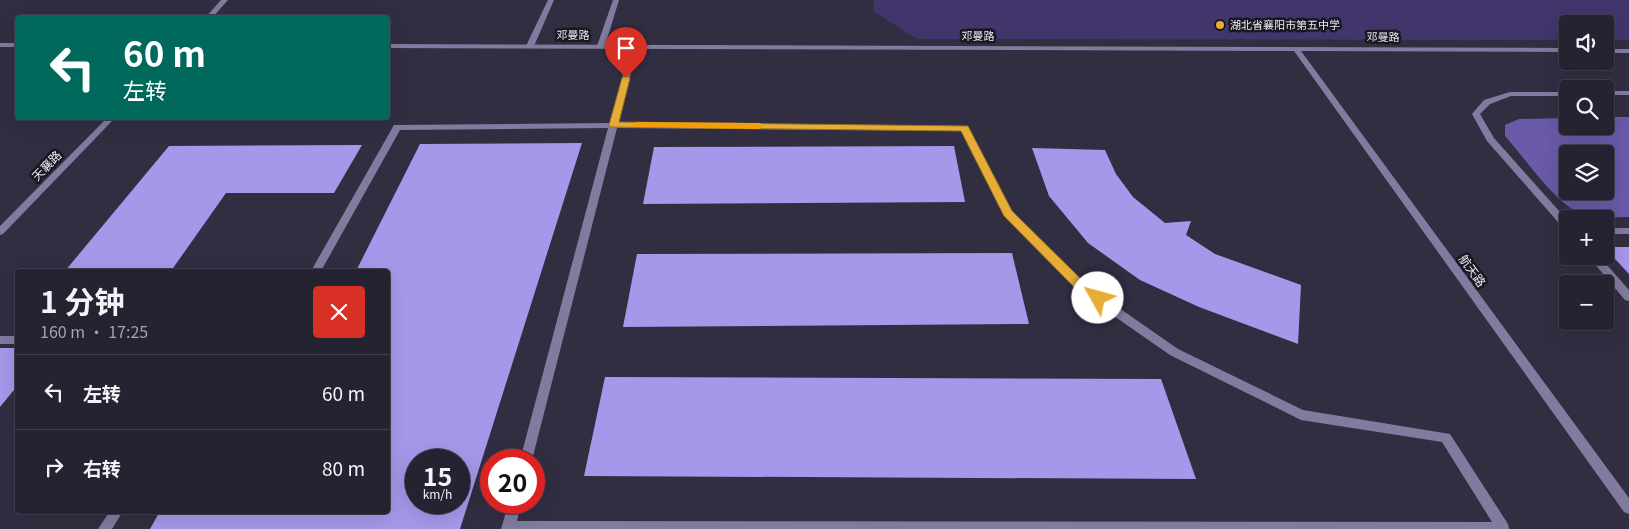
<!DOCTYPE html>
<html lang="zh">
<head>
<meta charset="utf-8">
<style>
	:root { --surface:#252232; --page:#312f3e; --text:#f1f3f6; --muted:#a3a4ac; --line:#423f4d }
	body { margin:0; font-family:Georgia,"Noto Sans SC",serif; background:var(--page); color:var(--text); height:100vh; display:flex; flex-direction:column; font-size:19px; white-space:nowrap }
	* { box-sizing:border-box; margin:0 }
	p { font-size:16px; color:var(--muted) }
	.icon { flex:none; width:28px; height:28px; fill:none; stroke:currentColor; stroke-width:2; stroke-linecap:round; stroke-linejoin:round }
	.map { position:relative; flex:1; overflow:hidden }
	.drawer { position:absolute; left:15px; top:269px; width:375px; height:245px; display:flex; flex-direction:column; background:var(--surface); border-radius:5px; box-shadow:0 5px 20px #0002,0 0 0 1px var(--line) }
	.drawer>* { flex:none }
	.guide { position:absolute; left:15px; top:15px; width:375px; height:105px; border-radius:5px; box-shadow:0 5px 20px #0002,0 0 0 1px var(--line); background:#00695c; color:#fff; overflow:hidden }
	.controls { position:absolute; left:1559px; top:15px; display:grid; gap:10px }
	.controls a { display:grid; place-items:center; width:55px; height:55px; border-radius:5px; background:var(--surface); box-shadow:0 5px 20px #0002,0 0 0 1px var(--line); font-size:25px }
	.speed { position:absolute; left:405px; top:449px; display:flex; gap:10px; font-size:25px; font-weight:700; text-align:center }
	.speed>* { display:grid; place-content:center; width:65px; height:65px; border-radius:50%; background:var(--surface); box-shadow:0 5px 20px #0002,0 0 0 1px var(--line); line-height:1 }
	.speed small { font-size:12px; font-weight:400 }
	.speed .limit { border:8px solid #d22; background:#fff; color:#111 }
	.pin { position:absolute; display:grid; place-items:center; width:42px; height:42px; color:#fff; margin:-51px -21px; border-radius:50% 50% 50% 0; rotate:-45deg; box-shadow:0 0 5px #0007 }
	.pin .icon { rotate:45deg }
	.me { position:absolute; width:55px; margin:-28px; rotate:308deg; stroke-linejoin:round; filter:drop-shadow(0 0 4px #0008) }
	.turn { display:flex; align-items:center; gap:18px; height:105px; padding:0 25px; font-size:22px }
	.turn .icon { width:65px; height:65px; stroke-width:2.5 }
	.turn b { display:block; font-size:35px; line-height:42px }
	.round { display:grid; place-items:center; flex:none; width:52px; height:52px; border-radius:5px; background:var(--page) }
	.headline { display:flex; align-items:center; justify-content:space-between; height:85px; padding:0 25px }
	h1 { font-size:30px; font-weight:700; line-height:38px }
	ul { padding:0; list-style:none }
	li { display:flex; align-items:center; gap:15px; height:75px; padding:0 25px; border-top:1px solid var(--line) }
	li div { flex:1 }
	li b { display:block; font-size:19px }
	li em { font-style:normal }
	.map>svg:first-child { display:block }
	.green { fill:#41356c }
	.forest { fill:#6a5aa7; fill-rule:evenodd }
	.building { fill:#a697ea; fill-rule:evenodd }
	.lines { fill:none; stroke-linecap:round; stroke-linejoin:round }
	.service { fill:#817c9f; fill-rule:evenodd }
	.minor { fill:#817c9f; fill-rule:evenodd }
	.tertiary { fill:#817c9f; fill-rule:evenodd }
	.route { fill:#e6ad36; stroke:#967023 }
	.slow { fill:#f59e0b }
	.poi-dot { fill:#e6ad36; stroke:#191821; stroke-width:2 }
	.labels { text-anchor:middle; stroke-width:5; stroke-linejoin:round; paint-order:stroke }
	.far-poi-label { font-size:11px; fill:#eae9f6; stroke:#191821; text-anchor:start }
	.far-street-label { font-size:11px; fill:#eae9f6; stroke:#191821 }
	.street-label { font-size:12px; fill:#eae9f6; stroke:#191821 }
</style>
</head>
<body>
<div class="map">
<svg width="1629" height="529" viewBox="0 0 1629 529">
	<rect width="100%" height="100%" fill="#312e42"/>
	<path class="green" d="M874 0H1629V40H1605V24H1568L1567 40 917 39 873 11Z"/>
	<path class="forest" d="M1605 117H1629V217C1613 217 1594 220 1580 213 1555 203 1524 157 1505 136V125L1519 119 1567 118 1568 126H1605ZM1568 154H1605V191H1568Z"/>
	<g class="building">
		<path d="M582 143 460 529H150L160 511H388V271H356L420 144ZM416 460H459V502H416Z"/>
		<path d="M362 145 334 193H226L171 271H65L169 146Z"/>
		<path d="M954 146 965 202 643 204 654 147Z"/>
		<path d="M1032 148 1105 150 1116 174 1133 197 1165 223 1191 221 1186 235 1215 254 1301 285 1298 344 1199 307 1140 280 1088 243 1049 196Z"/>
		<path d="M1605 247H1629V274L1605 248Z"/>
		<path d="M1012 253 1029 324 623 327 637 254Z"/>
		<path d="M0 348H18V385L0 407Z"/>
		<path d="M605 377 1161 379 1196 479 584 476Z"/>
	</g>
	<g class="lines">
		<g class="service">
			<path d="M548 0H554L534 46 530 48H527L526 46Z"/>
			<path d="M613 0H619L605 46 601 48H598L597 46Z"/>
			<path d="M631 44H634L638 46 618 123 967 126 1012 211 1086 285 1178 349 1303 410 1450 434 1508 524 1509 529H501L509 502H521L517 521 1492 522 1442 442 1301 420 1170 355 1078 291 1005 215 961 131 617 128 532 460H520L608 128 400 130 321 271H311L394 125 610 123Z"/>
			<rect x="1605" y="91" width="24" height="4"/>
			<path d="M1510 92H1568V96H1511L1490 104 1480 114 1494 138 1568 221V231L1565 230 1487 141 1472 114 1484 100Z"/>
			<rect x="1605" y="228" width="24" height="6"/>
			<path d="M1588 256H1599L1629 290V301L1625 300Z"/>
			<rect x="0" y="336" width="18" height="8"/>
			<path d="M110 511H123L112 529H98Z"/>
		</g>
		<g class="minor">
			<path d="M221 0H228L212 18H205Z"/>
			<path d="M107 118H115L3 234 0 235V226Z"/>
		</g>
		<g class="tertiary">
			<rect x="0" y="43" width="18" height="4"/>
			<path d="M388 44 1568 48V52L1301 51 1629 498V514L1624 512 1294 51 388 48Z"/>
			<rect x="1605" y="49" width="24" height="4"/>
		</g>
	</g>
	<path class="route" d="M626 75 630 78 619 122 968 126 1012 211 1087 285 1104 298 1102 301H1093L1078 291 1004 216 961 131 610 127 609 125 622 78Z"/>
	<path class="slow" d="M636 122 760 123 764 126 760 129 632 127 631 125Z"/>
	<circle class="poi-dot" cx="1220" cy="25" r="5"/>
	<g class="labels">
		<g class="far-poi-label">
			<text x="1230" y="29">湖北省襄阳市第五中学</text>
		</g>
		<g class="far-street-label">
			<text x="573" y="39">邓曼路</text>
			<text x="978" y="40">邓曼路</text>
			<text transform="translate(1383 37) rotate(1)" y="4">邓曼路</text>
		</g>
		<g class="street-label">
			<text transform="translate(47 166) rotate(-46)" y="4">天襄路</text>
			<text transform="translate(1472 271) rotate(54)" y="4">航天路</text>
		</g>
	</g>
</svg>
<div class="controls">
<a><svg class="icon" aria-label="sound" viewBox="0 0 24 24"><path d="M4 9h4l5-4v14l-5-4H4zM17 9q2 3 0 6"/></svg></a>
<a><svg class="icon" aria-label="search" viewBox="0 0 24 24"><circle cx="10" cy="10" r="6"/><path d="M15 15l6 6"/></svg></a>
<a><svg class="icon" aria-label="layers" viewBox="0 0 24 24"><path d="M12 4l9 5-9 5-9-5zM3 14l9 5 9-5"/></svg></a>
<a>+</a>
<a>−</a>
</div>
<div class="speed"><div>15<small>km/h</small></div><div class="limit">20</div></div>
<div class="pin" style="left:626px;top:78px;background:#d93025"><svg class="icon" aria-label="arrive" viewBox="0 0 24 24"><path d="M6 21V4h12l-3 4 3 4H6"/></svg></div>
<svg class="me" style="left:1098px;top:298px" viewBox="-20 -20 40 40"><circle r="19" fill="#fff"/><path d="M0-13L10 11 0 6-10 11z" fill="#e6ad36"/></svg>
<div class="guide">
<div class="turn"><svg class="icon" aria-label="left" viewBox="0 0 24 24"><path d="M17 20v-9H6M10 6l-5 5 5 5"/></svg><div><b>60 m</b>左转</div></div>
</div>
<section class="drawer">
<div class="headline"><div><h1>1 分钟</h1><p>160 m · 17:25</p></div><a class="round" style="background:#d93025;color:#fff"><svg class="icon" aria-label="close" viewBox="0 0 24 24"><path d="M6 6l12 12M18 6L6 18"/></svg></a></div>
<ul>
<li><svg class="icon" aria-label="left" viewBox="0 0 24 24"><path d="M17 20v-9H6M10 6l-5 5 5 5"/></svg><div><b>左转</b></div><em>60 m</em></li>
<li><svg class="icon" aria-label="right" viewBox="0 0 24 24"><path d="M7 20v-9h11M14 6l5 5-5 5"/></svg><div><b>右转</b></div><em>80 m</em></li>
</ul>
</section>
</div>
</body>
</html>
